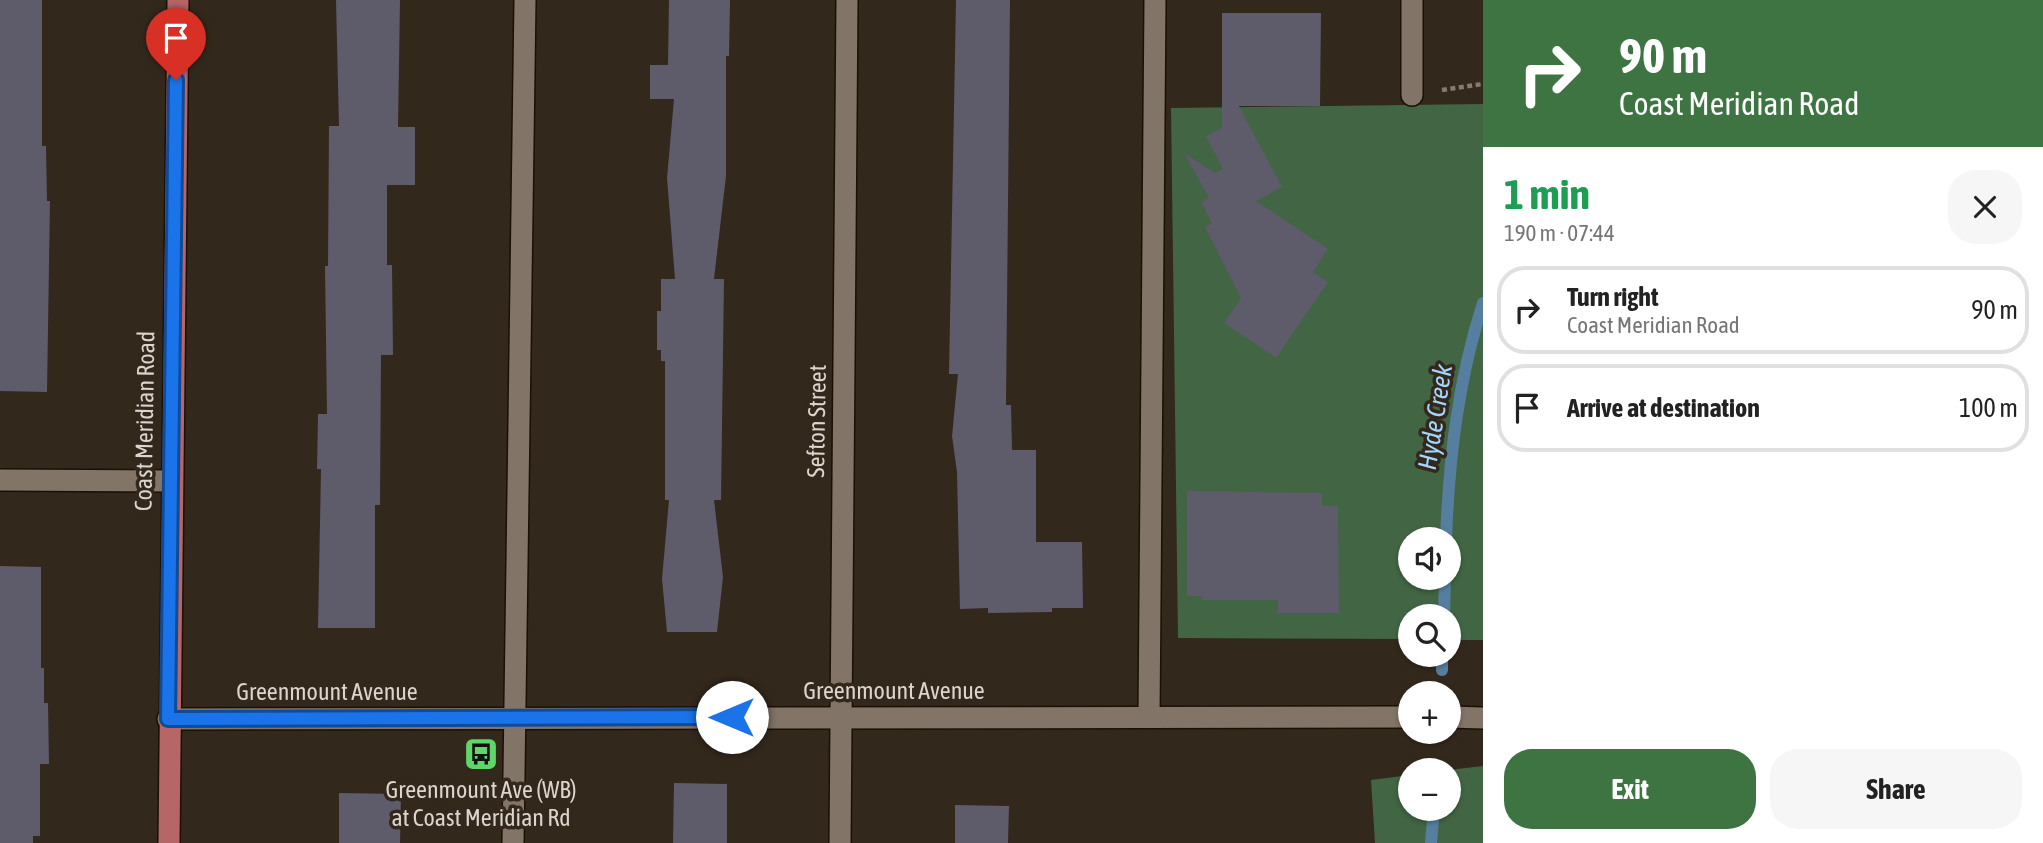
<!DOCTYPE html>
<html lang="en">
<head>
<meta charset="utf-8">
<style>
	:root { --surface:#fff; --page:#f6f6f6; --text:#222; --muted:#767676; --line:#e0e0e0; --accent:#3e7342 }
	body { margin:0; font-family:"Asap Condensed",sans-serif; background:var(--page); color:var(--text); height:100vh; display:flex; flex-direction:column; font-size:26px; white-space:nowrap }
	* { box-sizing:border-box; margin:0 }
	p { font-size:23px; color:var(--muted) }
	.icon { flex:none; width:38px; height:38px; fill:none; stroke:currentColor; stroke-width:2; stroke-linecap:round; stroke-linejoin:round }
	.map { position:relative; flex:1; overflow:hidden }
	.drawer { display:flex; flex-direction:column; background:var(--surface); width:560px }
	.drawer>* { flex:none }
	.top-card { background:#3e7342; color:#fff; overflow:hidden }
	.tools { position:absolute; left:1398px; top:527px; display:grid; gap:14px }
	.tools a { display:grid; place-items:center; width:63px; height:63px; border-radius:50%; background:var(--surface); box-shadow:0 2px 5px #0004; font-size:35px }
	.pin { position:absolute; display:grid; place-items:center; width:60px; height:60px; color:#fff; margin:-72px -30px; border-radius:50% 50% 50% 0; rotate:-45deg; box-shadow:0 0 7px #0007 }
	.pin .icon { rotate:45deg }
	.me { position:absolute; width:77px; margin:-38px; rotate:270deg; stroke-linejoin:round; filter:drop-shadow(0 0 5px #0008) }
	.turn { display:flex; align-items:center; gap:24px; height:147px; padding:0 21px; font-size:32px }
	.turn .icon { width:91px; height:91px; stroke-width:2.5 }
	.turn b { display:block; font-size:49px; line-height:60px }
	.round { display:grid; place-items:center; flex:none; width:74px; height:74px; border-radius:28px; background:var(--page) }
	.head { display:flex; align-items:center; justify-content:space-between; height:119px; padding:0 21px }
	h1 { font-size:42px; font-weight:700; line-height:52px; color:#1e9e55 }
	.action { display:flex; gap:14px; margin-top:auto; padding:14px 21px }
	.action a { flex:1; height:80px; border-radius:28px; background:var(--accent); color:#fff; font-size:28px; font-weight:700; line-height:80px; text-align:center }
	.action a+a { background:var(--page); color:var(--text) }
	ul { padding:0; list-style:none }
	li { display:flex; align-items:center; gap:21px; height:88px; margin:0 14px 10px; padding:0 7px; border:4px solid var(--line); border-radius:28px }
	li div { flex:1 }
	li b { display:block; font-size:26px }
	li em { font-style:normal }
	main { display:flex; flex:1; min-height:0 }
	.map>svg:first-child { display:block }
	.forest { fill:#426544; fill-rule:evenodd }
	.lines { fill:none; stroke-linecap:round; stroke-linejoin:round }
	.stream { stroke:#567f9f; stroke-width:12 }
	.building { fill:#5e5b6b }
	.minor-casing { stroke:#1b1006; stroke-width:24 }
	.major-casing { stroke:#1b1006; stroke-width:24 }
	.path { stroke:#847b71; stroke-width:4.5; stroke-dasharray:5 3.5; stroke-linecap:butt }
	.minor { stroke:#827467; stroke-width:21 }
	.major { stroke:#b76667; stroke-width:21 }
	.route-casing { stroke:#114b97; stroke-width:18 }
	.route { stroke:#1a73e8; stroke-width:12 }
	.labels { text-anchor:middle; stroke-width:7; stroke-linejoin:round; paint-order:stroke }
	.street-label { font-size:24px; fill:#dcd4cd; stroke:#33281c }
	.poi-label { font-size:24px; fill:#dcd4cd; stroke:#33281c }
	.water-label { font-size:26px; font-style:italic; fill:#a3d6fe; stroke:#33281c }
</style>
</head>
<body>
<main>
<div class="map">
<svg width="1483" height="843" viewBox="0 0 1483 843">
	<rect width="100%" height="100%" fill="#33281c"/>
	<g class="forest">
		<path d="M1483 104V640H1449V616H1410V639L1178 638 1171 108ZM1410 539H1449V578H1410Z"/>
		<path d="M1483 766V843H1375L1371 780 1410 775V808H1449V770Z"/>
	</g>
	<g class="lines">
		<g class="stream">
			<path d="M1446 539C1449 459 1458 380 1483 303"/>
			<path d="M1444 616 1445 578"/>
			<path d="M1442 670V654"/>
			<path d="M1431 843 1434 808"/>
		</g>
	</g>
	<g class="building">
		<path d="M0 0H42V146H46L47 201H50L47 392 0 391Z"/>
		<path d="M336 0H400L398 127H415V185H387V265H392L393 355H381L380 505H375V628H318L321 469H317L318 414H327L325 266H328L329 126H339Z"/>
		<path d="M669 0H730L729 56H726V176L714 279H724L721 500H714L723 577 717 632H667L662 579 669 500H665V361H661V350H657V311H661V279H675L667 178 674 99H650V65H668Z"/>
		<path d="M956 0H1010L1006 405H1011L1012 450H1036V542H1082L1083 608H1052V612L988 613V608L960 609 957 472 952 436 958 374H949Z"/>
		<path d="M1222 13H1321L1320 106H1239L1282 187 1256 201 1328 249 1313 272 1328 282 1276 358 1224 323 1241 298 1205 227 1212 223 1201 202 1209 198 1184 153 1215 173 1223 169 1206 136 1222 128Z"/>
		<path d="M1187 491 1322 493V506H1338L1339 613H1278V600H1202V596H1187Z"/>
		<path d="M0 566 41 567V668H44V703H48L49 764H40V836H33V843H0Z"/>
		<path d="M674 783 727 784V843H673Z"/>
		<path d="M339 793 401 794 400 843H339Z"/>
		<path d="M955 805 1009 806 1008 843H955Z"/>
	</g>
	<g class="lines">
		<g class="minor-casing">
			<g id="minor">
				<path d="M1412 0V95"/>
				<path d="M0 480 171 481"/>
				<path d="M1149 717 1155 0"/>
				<path d="M1449 717 1483 718"/>
				<path d="M168 719 1410 717"/>
				<path d="M513 843 525 0"/>
				<path d="M840 843 847 0"/>
			</g>
		</g>
		<g class="major-casing">
			<path id="major" d="M169 843 178 0"/>
		</g>
		<path class="path" d="M1442 90 1483 84"/>
		<use href="#minor" class="minor"/>
		<use href="#major" class="major"/>
	</g>
	<g class="lines">
		<g class="route-casing">
			<path id="route" d="M176 80 168 719 732 717"/>
		</g>
		<use href="#route" class="route"/>
	</g>
	<defs>
		<g id="bus-square" transform="scale(1.75)"><rect x="-9" y="-9" width="18" height="18" rx="4" fill="#60d56a" stroke="#33281c"/><path d="M-5-6H5V4H4V6H2V4H-2V6H-4V4H-5ZM-3.5-4V0h7V-4ZM-3.5 1.2v1.5H-2V1.2ZM2 1.2v1.5H3.5V1.2Z" fill="#111"/></g>
	</defs>
	<g fill-rule="evenodd">
		<use href="#bus-square" x="481" y="754"/>
	</g>
	<g class="labels">
		<g class="street-label">
			<text transform="translate(145 421) rotate(-89)" y="8">Coast Meridian Road</text>
			<text transform="translate(817 421) rotate(-89)" y="8">Sefton Street</text>
			<text x="894" y="699">Greenmount Avenue</text>
			<text x="327" y="700">Greenmount Avenue</text>
		</g>
		<g class="poi-label">
			<text x="481" y="798">Greenmount Ave (WB)<tspan x="481" dy="28">at Coast Meridian Rd</tspan></text>
		</g>
		<g class="water-label">
			<text transform="translate(1435 417) rotate(-81)" y="9">Hyde Creek</text>
		</g>
	</g>
</svg>
<div class="tools">
<a><svg class="icon" aria-label="sound" viewBox="0 0 24 24"><path d="M4 9h4l5-4v14l-5-4H4zM17 9q2 3 0 6"/></svg></a>
<a><svg class="icon" aria-label="search" viewBox="0 0 24 24"><circle cx="10" cy="10" r="6"/><path d="M15 15l6 6"/></svg></a>
<a>+</a>
<a>−</a>
</div>
<div class="pin" style="left:176px;top:80px;background:#d93025"><svg class="icon" aria-label="arrive" viewBox="0 0 24 24"><path d="M6 21V4h12l-3 4 3 4H6"/></svg></div>
<svg class="me" style="left:732px;top:717px" viewBox="-20 -20 40 40"><circle r="19" fill="#fff"/><path d="M0-13L10 11 0 6-10 11z" fill="#1a73e8"/></svg>
</div>
<section class="drawer">
<div class="top-card">
<div class="turn"><svg class="icon" aria-label="right" viewBox="0 0 24 24"><path d="M7 20v-9h11M14 6l5 5-5 5"/></svg><div><b>90 m</b>Coast Meridian Road</div></div>
</div>
<div class="head"><div><h1>1 min</h1><p>190 m · 07:44</p></div><a class="round"><svg class="icon" aria-label="close" viewBox="0 0 24 24"><path d="M6 6l12 12M18 6L6 18"/></svg></a></div>
<ul>
<li><svg class="icon" aria-label="right" viewBox="0 0 24 24"><path d="M7 20v-9h11M14 6l5 5-5 5"/></svg><div><b>Turn right</b><p>Coast Meridian Road</p></div><em>90 m</em></li>
<li><svg class="icon" aria-label="arrive" viewBox="0 0 24 24"><path d="M6 21V4h12l-3 4 3 4H6"/></svg><div><b>Arrive at destination</b></div><em>100 m</em></li>
</ul>
<div class="action"><a>Exit</a><a>Share</a></div>
</section>
</main>
</body>
</html>
